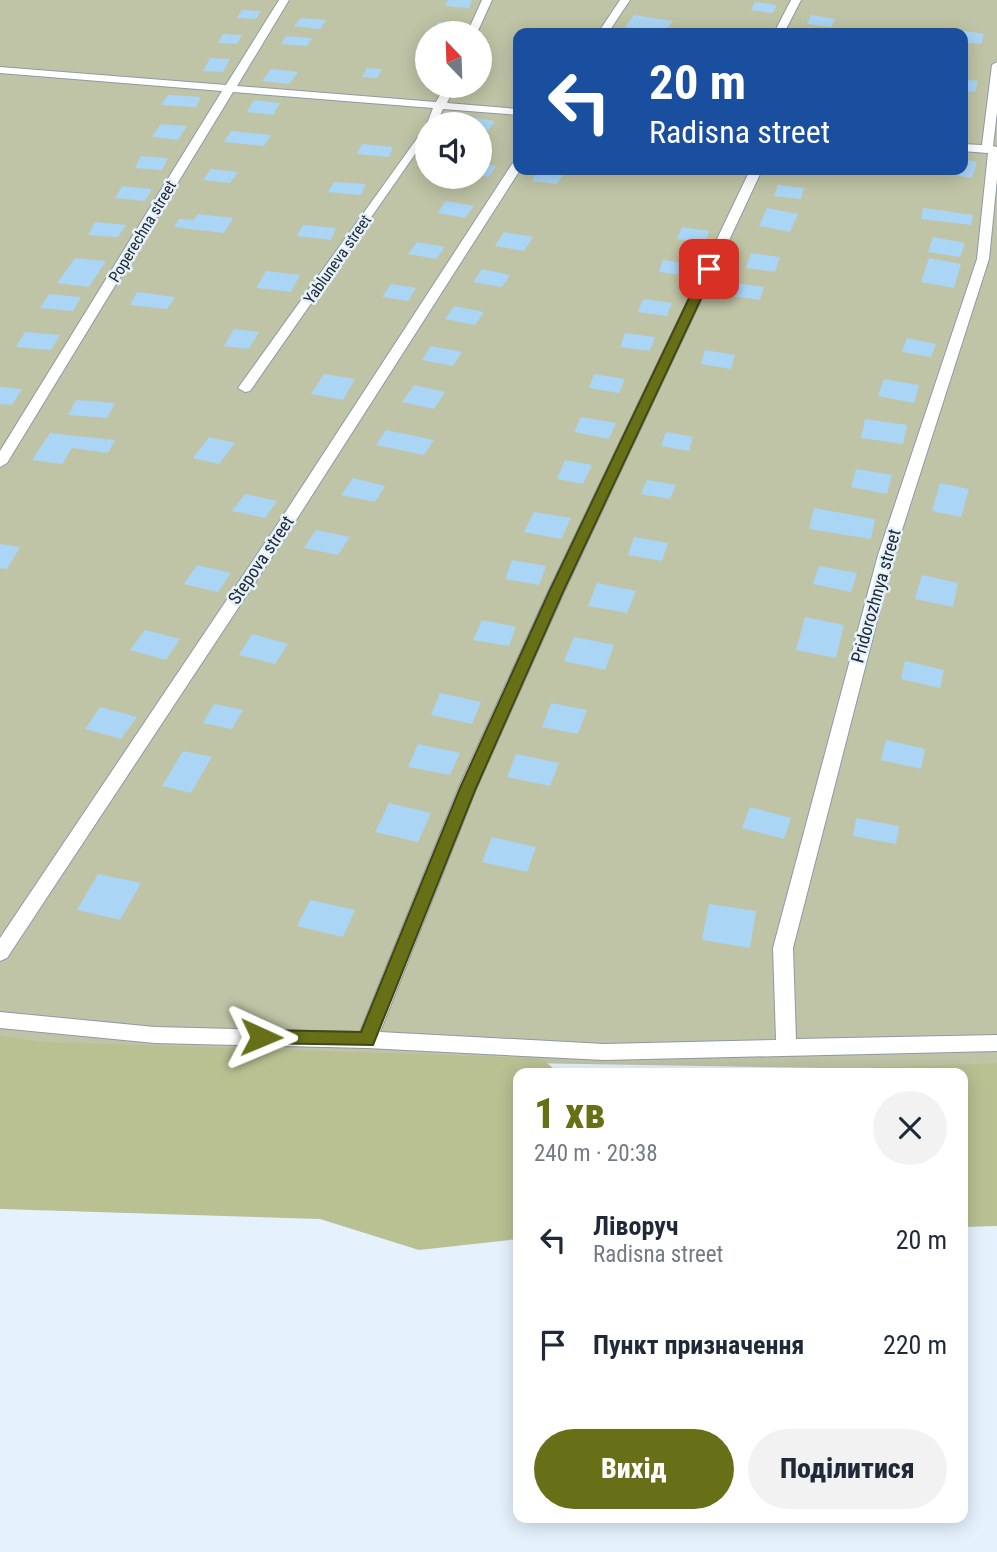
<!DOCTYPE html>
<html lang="uk">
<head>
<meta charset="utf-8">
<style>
	:root { --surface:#fff; --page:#f2f2f3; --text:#1f2937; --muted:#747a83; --accent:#676f17 }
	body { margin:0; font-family:"Roboto Condensed",sans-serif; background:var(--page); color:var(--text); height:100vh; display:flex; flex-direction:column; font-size:26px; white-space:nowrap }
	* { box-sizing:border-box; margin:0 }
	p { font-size:23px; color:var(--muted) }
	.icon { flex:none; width:38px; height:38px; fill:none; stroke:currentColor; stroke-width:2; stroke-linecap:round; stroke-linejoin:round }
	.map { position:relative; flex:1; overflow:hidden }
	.drawer { position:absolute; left:513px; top:1068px; width:455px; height:455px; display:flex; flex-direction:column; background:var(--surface); border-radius:14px; box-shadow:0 4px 18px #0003 }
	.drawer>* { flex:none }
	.banner { position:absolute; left:513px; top:28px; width:455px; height:147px; border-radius:14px; box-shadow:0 4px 18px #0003; background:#1a4fa0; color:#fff; overflow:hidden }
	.needle { width:46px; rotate:337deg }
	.tools { position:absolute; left:415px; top:21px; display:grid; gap:14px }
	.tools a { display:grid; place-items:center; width:77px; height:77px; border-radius:50%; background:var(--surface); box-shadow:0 4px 18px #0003; font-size:35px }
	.pin { position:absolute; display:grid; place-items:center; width:60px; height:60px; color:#fff; margin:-30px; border-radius:14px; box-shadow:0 4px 10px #0006 }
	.me { position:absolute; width:77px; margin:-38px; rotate:91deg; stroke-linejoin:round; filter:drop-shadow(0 0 5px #0008) }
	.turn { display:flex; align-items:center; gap:24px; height:147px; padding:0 21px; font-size:32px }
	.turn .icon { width:91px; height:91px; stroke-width:2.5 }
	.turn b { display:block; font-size:49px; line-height:60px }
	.round { display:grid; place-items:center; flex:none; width:74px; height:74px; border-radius:37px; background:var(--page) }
	.headline { display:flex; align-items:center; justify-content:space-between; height:119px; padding:0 21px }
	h1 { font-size:42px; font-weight:800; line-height:52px; color:var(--accent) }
	.primary-button { display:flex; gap:14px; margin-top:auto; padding:14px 21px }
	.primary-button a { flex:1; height:80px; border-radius:42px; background:var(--accent); color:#fff; font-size:28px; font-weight:800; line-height:80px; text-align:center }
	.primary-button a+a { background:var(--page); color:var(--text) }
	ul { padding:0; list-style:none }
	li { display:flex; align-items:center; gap:21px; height:105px; padding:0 21px }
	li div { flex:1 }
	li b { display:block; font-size:26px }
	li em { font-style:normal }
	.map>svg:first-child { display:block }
	.green { fill:#bfc4a6; fill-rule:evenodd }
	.forest { fill:#b9c092 }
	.building { fill:#abd5f5 }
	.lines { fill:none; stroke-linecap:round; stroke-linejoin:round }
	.service-casing { stroke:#8b9ba7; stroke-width:2 }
	.service { fill:#fff; fill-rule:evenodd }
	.route { fill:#676f17; stroke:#43480f; stroke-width:2 }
	.labels { text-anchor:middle; stroke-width:5; stroke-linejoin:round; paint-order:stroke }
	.far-street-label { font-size:16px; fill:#232a2f; stroke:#e5f2fd }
	.street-label { font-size:18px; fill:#232a2f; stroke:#e5f2fd }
</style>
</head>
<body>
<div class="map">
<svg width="997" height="1552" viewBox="0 0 997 1552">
	<rect width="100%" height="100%" fill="#e5f2fd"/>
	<path class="green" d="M0 0H997V1071L0 1054ZM427 33H480V86H427ZM518 33H962V170H518ZM427 124H480V177H427Z"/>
	<g class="forest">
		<path d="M0 1036 46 1042 541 1058 559 1073H518V1239L419 1250 320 1219 0 1209Z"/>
		<path d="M997 1063V1226L963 1227 962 1073H718Z"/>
	</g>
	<g class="building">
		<path d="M448 0H472L469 8 445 6Z"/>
		<path d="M755 2 777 5 773 13 751 10Z"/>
		<path d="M242 10 261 11 256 19 237 18Z"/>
		<path d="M634 15 673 21 664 33 625 27Z"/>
		<path d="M811 15 835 19 831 27 807 24Z"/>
		<path d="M301 18 326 20 320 29 294 26Z"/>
		<path d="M437 22 460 23 457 31 435 30Z"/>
		<path d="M965 31 984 34 981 44 962 42Z"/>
		<path d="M223 34 242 35 237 44 218 43Z"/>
		<path d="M286 36 312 38 307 46 281 44Z"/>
		<path d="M210 58 230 59 223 72 203 71Z"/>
		<path d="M367 68 382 69 377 78 362 77Z"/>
		<path d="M271 69 298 72 289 84 262 81Z"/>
		<path d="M962 79 978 81 975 92 962 91Z"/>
		<path d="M168 95 201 97 196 107 161 105Z"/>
		<path d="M254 100 280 103 273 115 247 112Z"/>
		<path d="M469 117 495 121 488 131 480 130V124H464Z"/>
		<path d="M161 124 187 126 178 140 152 137Z"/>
		<path d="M231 131 271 135 264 146 224 142Z"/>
		<path d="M362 144 393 147 389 157 357 154Z"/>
		<path d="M141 156 168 158 162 170 135 168Z"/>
		<path d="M962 159 977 162 972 178 953 175 955 170H962Z"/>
		<path d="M480 163 496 166 489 177 480 175Z"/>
		<path d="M211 169 238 172 230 183 203 180Z"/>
		<path d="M538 170 563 174 557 184 532 181Z"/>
		<path d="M334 182 366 184 361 195 328 192Z"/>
		<path d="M778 185 804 188 801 199 774 196Z"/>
		<path d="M122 186 152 189 145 201 115 198Z"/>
		<path d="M446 201 474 206 465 218 438 213Z"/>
		<path d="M767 208 798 214 790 232 759 226Z"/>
		<path d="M923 208 973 215 971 225 921 219Z"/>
		<path d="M198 214 233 218 224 233 174 227 179 219 194 220Z"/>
		<path d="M95 222 126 225 118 237 88 235Z"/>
		<path d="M303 225 336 228 331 240 297 236Z"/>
		<path d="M682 227 709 231 705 243 677 239Z"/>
		<path d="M504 232 533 237 524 251 495 246Z"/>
		<path d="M933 237 965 243 960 257 928 252Z"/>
		<path d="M417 242 445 247 436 259 408 254Z"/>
		<path d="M751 253 780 257 775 272 746 268Z"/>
		<path d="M75 258 106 261 89 287 57 283Z"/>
		<path d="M929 258 961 264 954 288 921 282Z"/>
		<path d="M663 260 691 264 687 276 659 272Z"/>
		<path d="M482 269 510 275 502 287 473 282Z"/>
		<path d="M266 271 300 275 291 292 256 288Z"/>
		<path d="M735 283 764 287 760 300 731 296Z"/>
		<path d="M391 284 416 288 408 301 382 297Z"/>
		<path d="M137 292 175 297 167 309 130 305Z"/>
		<path d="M49 294 81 297 73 311 40 308Z"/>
		<path d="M643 299 672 303 667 316 638 312Z"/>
		<path d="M454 306 484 312 475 325 445 319Z"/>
		<path d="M234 329 259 332 249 349 224 346Z"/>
		<path d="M25 332 60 335 51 350 16 347Z"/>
		<path d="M625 333 655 337 650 351 620 347Z"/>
		<path d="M907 338 936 344 931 357 902 352Z"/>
		<path d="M431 346 462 352 453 366 422 360Z"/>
		<path d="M705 350 735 355 731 369 701 364Z"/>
		<path d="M324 374 355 379 343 400 311 394Z"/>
		<path d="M594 374 625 379 619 393 589 388Z"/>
		<path d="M884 379 919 385 914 403 878 396Z"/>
		<path d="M414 385 445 392 434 409 402 402Z"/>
		<path d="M0 387 22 389 12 405 0 404Z"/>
		<path d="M76 400 115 403 107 418 68 415Z"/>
		<path d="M581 417 616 423 609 439 574 432Z"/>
		<path d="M865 419 907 425 903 444 861 438Z"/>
		<path d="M386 430 434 440 424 455 376 445Z"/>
		<path d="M666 432 693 437 689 451 661 446Z"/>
		<path d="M50 433 115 440 108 453 72 448 62 464 32 460Z"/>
		<path d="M209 437 235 443 219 464 193 458Z"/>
		<path d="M565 460 592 465 583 484 557 479Z"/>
		<path d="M856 469 892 475 887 494 851 487Z"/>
		<path d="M353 478 385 486 375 502 341 495Z"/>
		<path d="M647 480 676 485 670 499 641 494Z"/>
		<path d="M940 483 969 489 961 517 932 511Z"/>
		<path d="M245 494 277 501 265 518 232 511Z"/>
		<path d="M814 508 875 519 871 539 809 529Z"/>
		<path d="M534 512 571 518 561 539 524 532Z"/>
		<path d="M316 530 350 537 338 555 304 548Z"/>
		<path d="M634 537 668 543 662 561 628 555Z"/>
		<path d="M0 544 20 547 7 569 0 568Z"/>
		<path d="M512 560 546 566 539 585 505 579Z"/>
		<path d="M197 565 231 573 218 592 184 584Z"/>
		<path d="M819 566 857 573 851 592 813 584Z"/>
		<path d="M922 575 958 583 953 607 915 599Z"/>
		<path d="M597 583 636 591 627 613 588 606Z"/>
		<path d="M805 617 844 625 836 658 796 650Z"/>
		<path d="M482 620 516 627 509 646 473 640Z"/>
		<path d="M145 630 180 639 166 660 130 650Z"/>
		<path d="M252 634 288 644 275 664 239 655Z"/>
		<path d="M574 637 614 645 605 670 564 661Z"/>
		<path d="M905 661 944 670 940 688 901 679Z"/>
		<path d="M440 693 481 702 472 724 431 715Z"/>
		<path d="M551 703 587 710 578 734 542 727Z"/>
		<path d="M214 704 243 710 232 729 203 723Z"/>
		<path d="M100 707 137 717 121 739 85 729Z"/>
		<path d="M886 740 925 749 921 769 881 760Z"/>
		<path d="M418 744 460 753 450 775 408 767Z"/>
		<path d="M183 751 212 757 191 793 162 786Z"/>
		<path d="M516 754 559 763 550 786 507 777Z"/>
		<path d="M389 803 431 813 418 842 375 832Z"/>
		<path d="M750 807 791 818 784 839 742 828Z"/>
		<path d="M856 818 899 826 896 844 853 836Z"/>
		<path d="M492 837 536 847 527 872 482 862Z"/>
		<path d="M98 874 141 883 120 920 77 910Z"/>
		<path d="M310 900 355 910 343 937 297 926Z"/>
		<path d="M709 904 756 911 750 948 702 940Z"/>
	</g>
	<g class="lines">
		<g class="service-casing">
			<g id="service">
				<path d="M279 0H289L237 86 436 102 445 86H455L447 103 518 109V115L443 109 436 124H427V137L250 391 245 392 238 388 426 126 433 108 233 92 7 463 0 467V451L222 91 0 73V67L226 85Z"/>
				<path d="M482 0H492L477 33H467Z"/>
				<path d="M620 0H630L608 33H598Z"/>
				<path d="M791 0H801L784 33H774Z"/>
				<path d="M997 62V112L993 146 997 147V179L989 259 894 555 793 948 796 1039 997 1035V1051L604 1060 367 1048 155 1043 0 1028V1012L155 1027 360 1032 459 787 548 592 750 170H762L564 592 477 787 380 1032 604 1044 776 1040 773 948 878 555 977 259 988 153 962 151V144L982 145 992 65Z"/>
				<path d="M518 160 520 170 293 525 7 958 0 961V938L279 522 512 164Z"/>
			</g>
		</g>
		<use href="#service" class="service"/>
	</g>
	<path class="route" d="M709 266 715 269 563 592 476 788 373 1045 255 1043 252 1037 255 1032 261 1030 361 1032 460 788 549 592 703 269Z"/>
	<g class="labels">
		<g class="far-street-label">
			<text transform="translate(142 231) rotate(-59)" y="6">Poperechna street</text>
			<text transform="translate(337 259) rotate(-55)" y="6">Yabluneva street</text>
		</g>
		<g class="street-label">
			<text transform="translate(261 560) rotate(-56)" y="6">Stepova street</text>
			<text transform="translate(876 596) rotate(-74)" y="6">Pridorozhnya street</text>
		</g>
	</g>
</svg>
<div class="tools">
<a><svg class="needle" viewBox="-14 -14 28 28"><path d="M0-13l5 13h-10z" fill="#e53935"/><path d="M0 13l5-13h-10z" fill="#747a83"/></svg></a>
<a><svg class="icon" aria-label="sound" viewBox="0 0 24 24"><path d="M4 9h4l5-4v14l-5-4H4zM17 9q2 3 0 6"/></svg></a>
</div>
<div class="pin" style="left:709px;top:269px;background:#d93025"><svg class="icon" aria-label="arrive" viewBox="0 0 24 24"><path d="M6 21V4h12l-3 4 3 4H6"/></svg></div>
<svg class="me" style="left:261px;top:1037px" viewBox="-20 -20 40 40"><path d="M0-17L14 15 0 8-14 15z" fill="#676f17" stroke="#fff" stroke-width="4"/></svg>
<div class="banner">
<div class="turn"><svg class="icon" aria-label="left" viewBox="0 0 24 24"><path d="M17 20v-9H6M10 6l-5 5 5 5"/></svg><div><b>20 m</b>Radisna street</div></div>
</div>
<section class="drawer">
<div class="headline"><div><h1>1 хв</h1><p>240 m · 20:38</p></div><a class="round"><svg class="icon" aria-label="close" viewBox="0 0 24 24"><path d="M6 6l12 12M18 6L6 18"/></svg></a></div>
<ul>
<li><svg class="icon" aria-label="left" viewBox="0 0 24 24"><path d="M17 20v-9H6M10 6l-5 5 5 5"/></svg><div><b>Ліворуч</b><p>Radisna street</p></div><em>20 m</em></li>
<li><svg class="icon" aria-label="arrive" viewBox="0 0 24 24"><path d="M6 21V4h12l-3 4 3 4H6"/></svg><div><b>Пункт призначення</b></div><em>220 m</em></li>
</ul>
<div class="primary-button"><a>Вихід</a><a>Поділитися</a></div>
</section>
</div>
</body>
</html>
